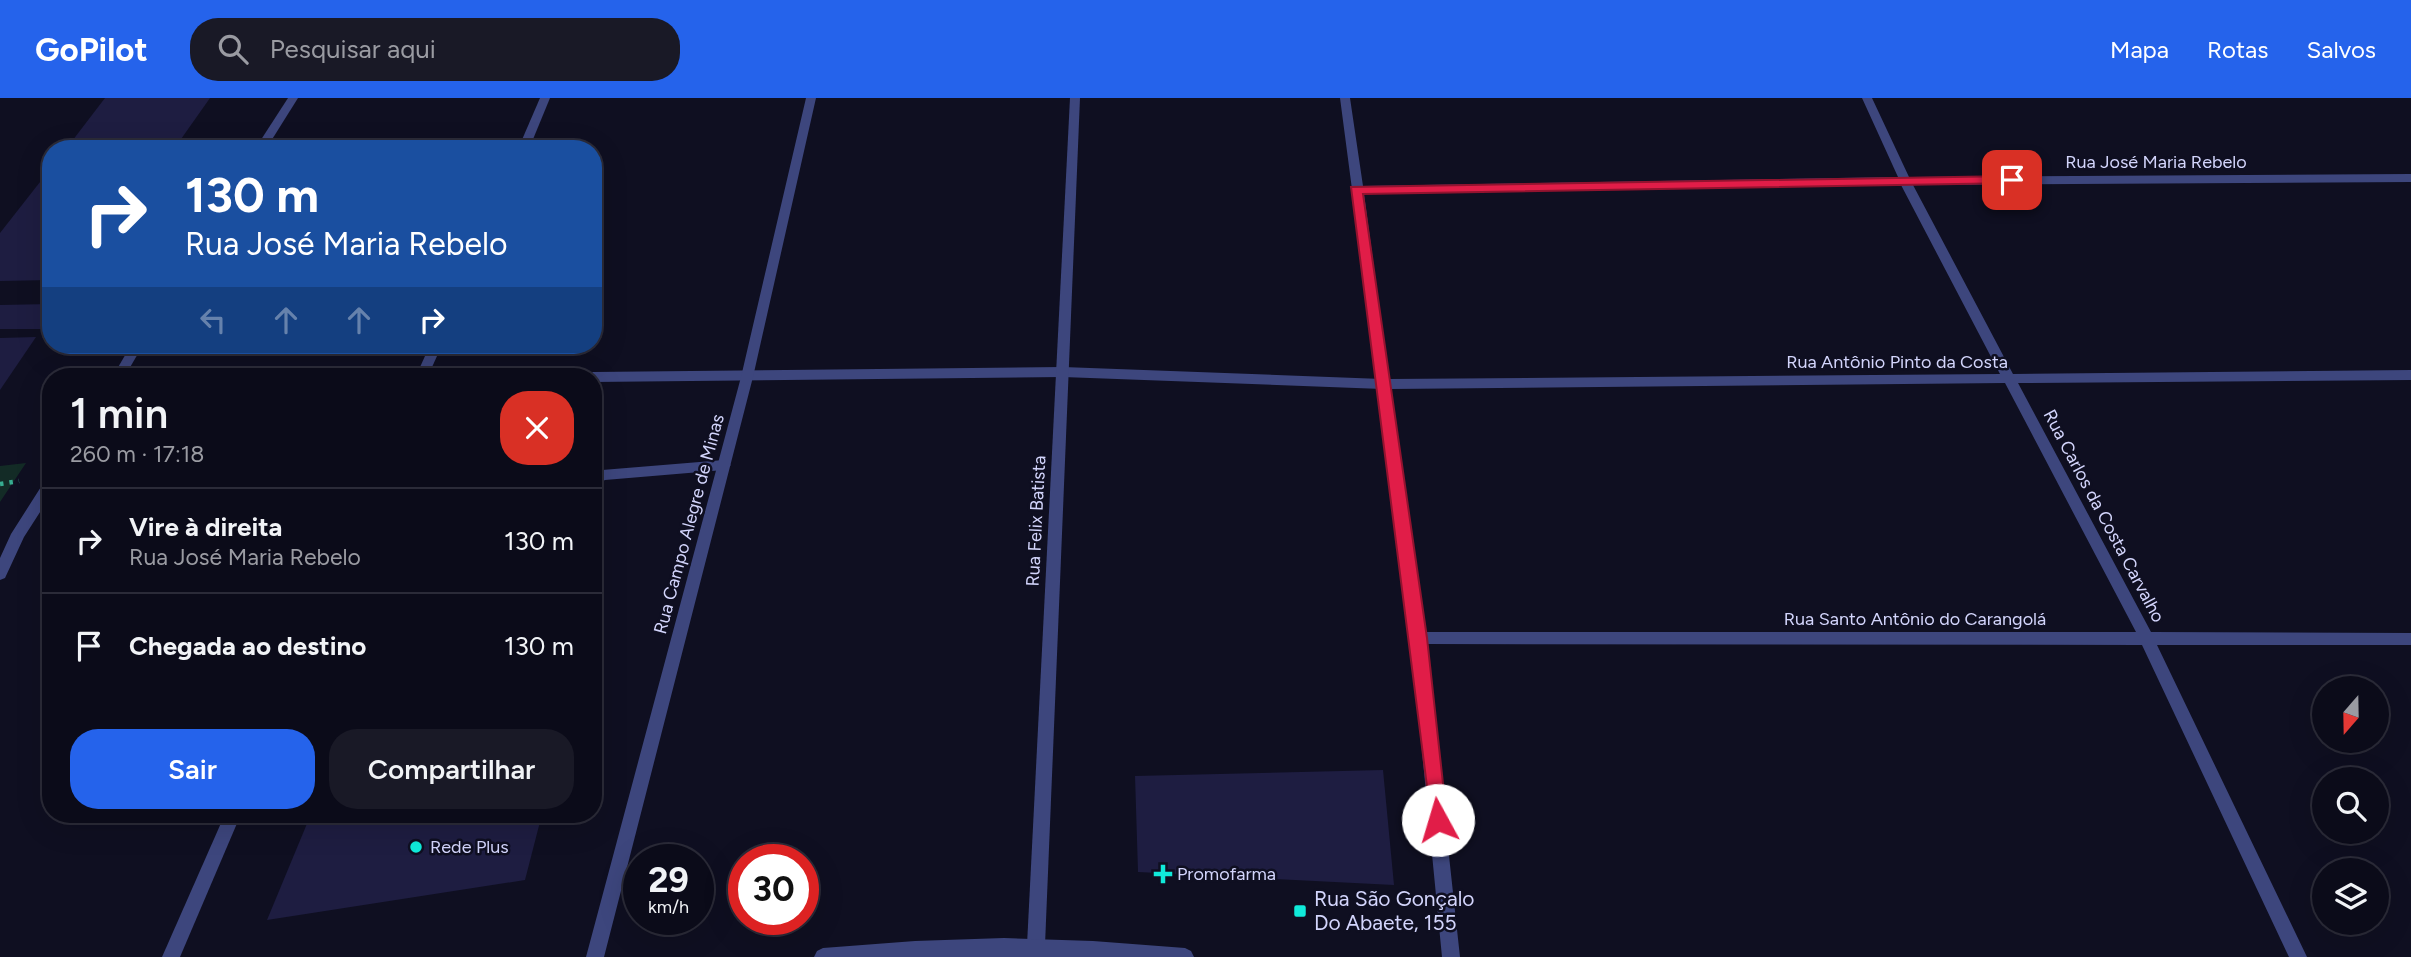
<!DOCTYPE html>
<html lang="pt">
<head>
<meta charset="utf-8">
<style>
	:root { --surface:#0b0b19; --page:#191926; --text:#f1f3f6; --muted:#9a9ba2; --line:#2b2b38; --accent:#2563eb }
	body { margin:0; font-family:Figtree,sans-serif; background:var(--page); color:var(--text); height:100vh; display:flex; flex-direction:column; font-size:26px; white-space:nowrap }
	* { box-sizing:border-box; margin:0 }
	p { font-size:23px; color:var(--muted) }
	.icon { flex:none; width:38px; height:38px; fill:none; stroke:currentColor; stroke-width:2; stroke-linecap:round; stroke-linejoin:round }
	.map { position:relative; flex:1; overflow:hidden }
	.details { position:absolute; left:42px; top:270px; width:560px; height:455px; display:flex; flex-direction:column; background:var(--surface); border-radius:28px; box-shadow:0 7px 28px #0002,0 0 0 2px var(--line) }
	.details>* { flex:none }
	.guide { position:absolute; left:42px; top:42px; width:560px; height:214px; border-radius:28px; box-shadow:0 7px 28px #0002,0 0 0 2px var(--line); background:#1a4fa0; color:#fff; overflow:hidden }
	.needle { width:46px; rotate:200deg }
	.fabs { position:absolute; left:2312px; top:578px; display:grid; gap:14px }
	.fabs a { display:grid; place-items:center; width:77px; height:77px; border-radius:50%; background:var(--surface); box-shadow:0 7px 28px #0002,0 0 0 2px var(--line); font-size:35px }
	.speed { position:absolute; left:623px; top:746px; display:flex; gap:14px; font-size:35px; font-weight:700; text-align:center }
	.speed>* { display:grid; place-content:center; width:91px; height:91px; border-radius:50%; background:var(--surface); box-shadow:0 7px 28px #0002,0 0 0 2px var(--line); line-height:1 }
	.speed small { font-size:18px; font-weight:400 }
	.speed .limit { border:10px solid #d22; background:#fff; color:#111 }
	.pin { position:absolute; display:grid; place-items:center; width:60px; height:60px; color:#fff; margin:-30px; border-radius:14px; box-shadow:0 4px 10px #0006 }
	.me { position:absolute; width:77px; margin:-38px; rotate:354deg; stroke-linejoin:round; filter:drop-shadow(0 0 5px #0008) }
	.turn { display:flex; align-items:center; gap:24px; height:147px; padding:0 28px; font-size:32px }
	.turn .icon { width:91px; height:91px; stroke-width:2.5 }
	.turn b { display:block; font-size:49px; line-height:60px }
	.lanes { display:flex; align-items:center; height:66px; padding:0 28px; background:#0003; justify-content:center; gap:35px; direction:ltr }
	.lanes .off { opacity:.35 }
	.round { display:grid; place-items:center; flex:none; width:74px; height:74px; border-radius:28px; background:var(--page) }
	.overview { display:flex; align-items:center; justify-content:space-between; height:119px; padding:0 28px }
	h1 { font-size:42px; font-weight:600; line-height:52px }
	.action { display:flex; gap:14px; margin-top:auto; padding:14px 28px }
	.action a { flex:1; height:80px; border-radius:28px; background:var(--accent); color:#fff; font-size:28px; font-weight:600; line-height:80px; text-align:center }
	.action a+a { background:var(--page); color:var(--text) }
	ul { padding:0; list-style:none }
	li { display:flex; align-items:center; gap:21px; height:105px; padding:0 28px; border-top:2px solid var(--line) }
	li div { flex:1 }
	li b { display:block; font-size:26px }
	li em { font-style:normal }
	header { display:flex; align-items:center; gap:42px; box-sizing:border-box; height:98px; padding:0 35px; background:var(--accent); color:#fff }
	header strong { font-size:33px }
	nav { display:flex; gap:38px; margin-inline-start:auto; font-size:24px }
	.search { width:490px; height:63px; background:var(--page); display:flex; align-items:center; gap:18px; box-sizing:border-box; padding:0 24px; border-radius:28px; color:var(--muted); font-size:26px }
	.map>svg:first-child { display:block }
	.green { fill:#132b26 }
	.building { fill:#1e1d41 }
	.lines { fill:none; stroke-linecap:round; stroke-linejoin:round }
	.path { stroke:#37ac90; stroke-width:4.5; stroke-dasharray:3.5 6; stroke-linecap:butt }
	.service { fill:#3d467d; fill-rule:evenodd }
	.minor { fill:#3d467d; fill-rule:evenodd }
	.tertiary { fill:#3d467d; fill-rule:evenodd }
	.route { fill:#e11d48; stroke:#92132f; stroke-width:2 }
	.poi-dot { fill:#10eada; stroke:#0f0f21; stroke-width:2.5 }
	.labels { text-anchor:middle; stroke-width:5; stroke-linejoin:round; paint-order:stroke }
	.street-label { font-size:18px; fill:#d3d5fc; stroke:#0f0f21 }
	.poi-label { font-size:18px; fill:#d3d5fc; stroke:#0f0f21; text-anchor:start }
	.near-poi-label { font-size:21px; fill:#d3d5fc; stroke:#0f0f21; text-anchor:start }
</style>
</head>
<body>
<header>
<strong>GoPilot</strong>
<div class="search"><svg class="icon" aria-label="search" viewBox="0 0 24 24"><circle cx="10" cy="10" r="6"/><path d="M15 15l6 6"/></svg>Pesquisar aqui</div>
<nav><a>Mapa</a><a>Rotas</a><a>Salvos</a></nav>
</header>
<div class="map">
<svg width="2411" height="859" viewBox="0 0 2411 859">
	<rect width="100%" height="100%" fill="#0f0f21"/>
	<path class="green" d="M26 365 0 404V368Z"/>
	<g class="building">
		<path d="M105 0H210L174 51H66Z"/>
		<path d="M51 70V182L0 183V135Z"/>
		<path d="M51 206V231H0V207Z"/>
		<path d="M36 239 0 292V240Z"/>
		<path d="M1383 672 1394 787 1138 774 1135 678Z"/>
		<path d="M311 716H542L525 782 267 822Z"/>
	</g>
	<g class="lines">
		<path class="path" d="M0 386 19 383"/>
		<g class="service">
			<path d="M1063 269 1382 281 1388 286 1382 291 1063 279 593 284V278H587L593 274Z"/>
			<path d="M311 273H365L371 278H305Z"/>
			<path d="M724 362 731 367 724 372 605 382 593 389V376L602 372Z"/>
		</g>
		<g class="minor">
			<path d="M288 0H298L266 51H255Z"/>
			<path d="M540 0H550L529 51H518Z"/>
			<path d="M806 0H816L753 279 604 859H586L741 279Z"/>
			<path d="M1070 0H1080L1045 847 1042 853 1036 856 1030 853 1027 847Z"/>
			<path d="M1340 0H1350L1363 88 1898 79 1862 0H1872L1909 79 2411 76V84L1913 87 2013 276 2411 272V282L2018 285 2151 534 2411 535V547H2157L2307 859H2289L2142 547 1426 546 1460 859H1442L1411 540ZM1901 87 2000 276 1389 281 1364 96ZM2005 285 2136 534H1425L1391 291Z"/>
			<path d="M131 247H143L125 278H113Z"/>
			<path d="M430 247H442L428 278H416Z"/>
			<path d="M51 380V397L24 439 5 480 0 482V460L11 436 46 381Z"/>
			<path d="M225 716H241L180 859H162Z"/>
		</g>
		<path class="tertiary" d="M1004 840 1093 843 1185 850 1191 853 1194 859H814L817 853 823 850 915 843Z"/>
	</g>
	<path class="route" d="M2012 78 2017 79V85L1363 96 1427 540 1447 722 1445 728 1438 731 1432 728 1351 89Z"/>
	<g class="poi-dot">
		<circle cx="416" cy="749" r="7"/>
		<path d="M1159.5 765.5h7v7h7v7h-7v7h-7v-7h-7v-7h7z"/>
		<rect x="1293" y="806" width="14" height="14" rx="3.5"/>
	</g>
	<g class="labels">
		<g class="street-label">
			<text x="2156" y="70">Rua José Maria Rebelo</text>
			<text x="1897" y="270">Rua Antônio Pinto da Costa</text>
			<text transform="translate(2104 418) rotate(62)" y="6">Rua Carlos da Costa Carvalho</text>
			<text transform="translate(1036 423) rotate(-87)" y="6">Rua Felix Batista</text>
			<text transform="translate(689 426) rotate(-75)" y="6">Rua Campo Alegre de Minas</text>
			<text x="1915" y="527">Rua Santo Antônio do Carangolá</text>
		</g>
		<g class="poi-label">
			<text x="430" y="755">Rede Plus</text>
			<text x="1177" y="782">Promofarma</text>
		</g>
		<g class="near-poi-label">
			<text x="1314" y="808">Rua São Gonçalo<tspan x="1314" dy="24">Do Abaete, 155</tspan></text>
		</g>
	</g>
</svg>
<div class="fabs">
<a><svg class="needle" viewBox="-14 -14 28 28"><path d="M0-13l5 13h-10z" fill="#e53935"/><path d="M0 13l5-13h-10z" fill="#9a9ba2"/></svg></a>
<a><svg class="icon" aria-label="search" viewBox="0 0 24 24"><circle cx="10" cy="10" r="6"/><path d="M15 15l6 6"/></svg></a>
<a><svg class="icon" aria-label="layers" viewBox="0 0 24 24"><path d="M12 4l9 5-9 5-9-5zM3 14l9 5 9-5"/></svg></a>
</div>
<div class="speed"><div>29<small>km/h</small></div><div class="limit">30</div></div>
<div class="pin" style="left:2012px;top:82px;background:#d93025"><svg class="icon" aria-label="arrive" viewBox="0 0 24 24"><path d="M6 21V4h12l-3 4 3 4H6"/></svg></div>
<svg class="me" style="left:1438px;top:722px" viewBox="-20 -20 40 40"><circle r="19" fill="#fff"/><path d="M0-13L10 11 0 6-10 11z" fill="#e11d48"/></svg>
<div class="guide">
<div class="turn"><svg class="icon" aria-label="right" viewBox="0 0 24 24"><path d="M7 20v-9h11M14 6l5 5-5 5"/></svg><div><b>130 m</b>Rua José Maria Rebelo</div></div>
<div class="lanes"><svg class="icon off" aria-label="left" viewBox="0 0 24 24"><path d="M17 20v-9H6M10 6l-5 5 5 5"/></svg><svg class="icon off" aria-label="ahead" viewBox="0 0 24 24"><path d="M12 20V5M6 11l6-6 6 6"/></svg><svg class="icon off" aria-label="ahead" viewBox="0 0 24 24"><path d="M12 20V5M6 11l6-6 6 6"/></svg><svg class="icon" aria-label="right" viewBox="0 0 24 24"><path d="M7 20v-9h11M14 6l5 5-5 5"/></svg></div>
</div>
<section class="details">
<div class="overview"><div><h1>1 min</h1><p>260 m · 17:18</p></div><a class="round" style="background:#d93025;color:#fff"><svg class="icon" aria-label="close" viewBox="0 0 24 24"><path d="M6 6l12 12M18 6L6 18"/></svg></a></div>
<ul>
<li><svg class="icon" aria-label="right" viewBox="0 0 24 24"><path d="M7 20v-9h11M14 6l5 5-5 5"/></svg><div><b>Vire à direita</b><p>Rua José Maria Rebelo</p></div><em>130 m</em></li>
<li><svg class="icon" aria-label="arrive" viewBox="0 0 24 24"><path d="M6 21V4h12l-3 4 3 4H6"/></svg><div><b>Chegada ao destino</b></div><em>130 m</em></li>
</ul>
<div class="action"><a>Sair</a><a>Compartilhar</a></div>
</section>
</div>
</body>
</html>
